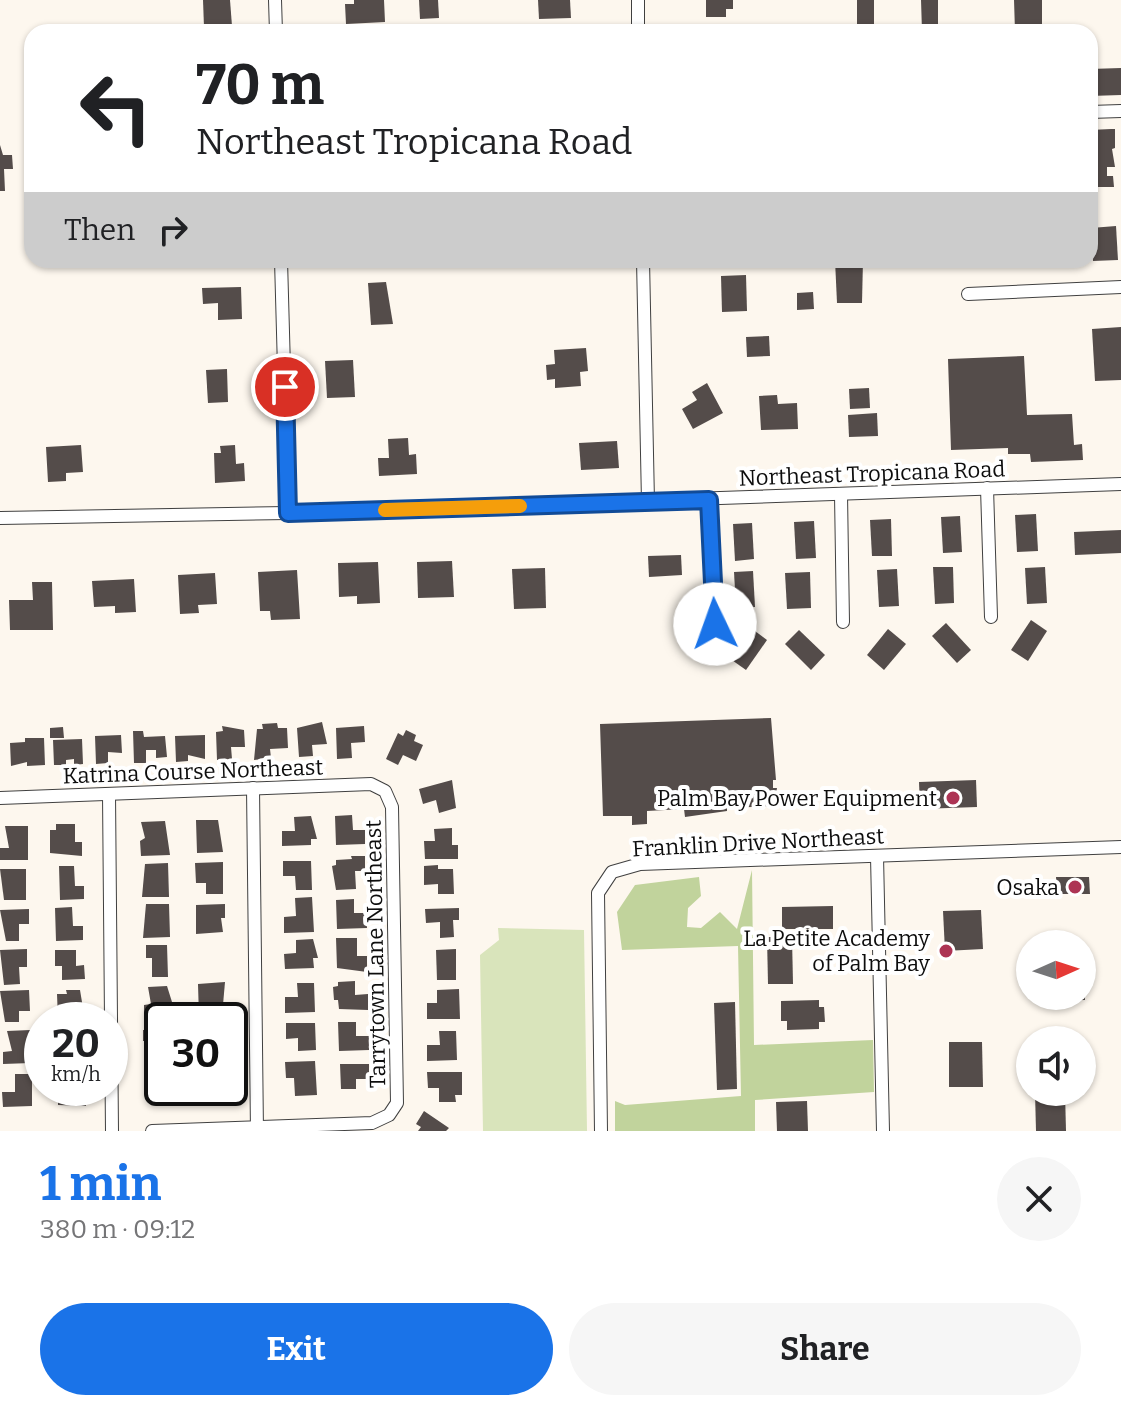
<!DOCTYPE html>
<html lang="en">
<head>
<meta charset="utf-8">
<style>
	:root { --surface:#fff; --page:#f6f6f6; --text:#202124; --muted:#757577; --accent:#1a73e8 }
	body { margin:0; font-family:Bitter,serif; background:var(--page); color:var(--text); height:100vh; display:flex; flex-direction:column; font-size:30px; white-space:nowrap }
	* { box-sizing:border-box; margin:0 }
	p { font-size:26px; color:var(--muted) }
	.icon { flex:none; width:44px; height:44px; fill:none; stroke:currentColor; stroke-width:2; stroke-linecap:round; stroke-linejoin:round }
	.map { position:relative; height:1131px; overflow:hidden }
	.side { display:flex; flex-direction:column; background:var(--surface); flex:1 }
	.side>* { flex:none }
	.banner { position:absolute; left:24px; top:24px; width:1074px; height:244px; border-radius:24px; box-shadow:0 2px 6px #0004; background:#fff; color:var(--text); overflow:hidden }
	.needle { width:52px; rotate:87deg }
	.controls { position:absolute; left:1016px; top:930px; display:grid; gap:16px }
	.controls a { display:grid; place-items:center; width:80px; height:80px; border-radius:50%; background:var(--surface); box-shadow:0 2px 6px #0004; font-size:40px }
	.speed { position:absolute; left:24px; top:1002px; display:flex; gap:16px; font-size:40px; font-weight:700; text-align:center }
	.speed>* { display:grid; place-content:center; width:104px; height:104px; border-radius:50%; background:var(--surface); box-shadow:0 2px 6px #0004; line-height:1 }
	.speed small { font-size:20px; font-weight:400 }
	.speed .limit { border:4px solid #111; border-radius:12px; background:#fff; color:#111 }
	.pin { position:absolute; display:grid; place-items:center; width:68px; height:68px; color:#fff; margin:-34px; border:4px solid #fff; border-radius:50%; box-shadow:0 2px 8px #0007 }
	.me { position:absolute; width:88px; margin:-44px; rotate:357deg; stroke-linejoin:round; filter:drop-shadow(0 0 6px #0008) }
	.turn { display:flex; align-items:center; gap:28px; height:168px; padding:0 40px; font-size:36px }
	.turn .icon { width:104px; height:104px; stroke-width:2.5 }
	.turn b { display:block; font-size:56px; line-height:68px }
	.then { display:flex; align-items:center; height:76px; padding:0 40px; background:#0003; gap:16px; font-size:30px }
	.round { display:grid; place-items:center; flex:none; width:84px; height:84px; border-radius:42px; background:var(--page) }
	.summary { display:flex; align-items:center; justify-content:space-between; height:136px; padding:0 40px }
	h1 { font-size:48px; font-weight:700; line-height:60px; color:var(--accent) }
	.button { display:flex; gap:16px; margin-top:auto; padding:16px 40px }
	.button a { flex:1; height:92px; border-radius:48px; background:var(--accent); color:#fff; font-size:32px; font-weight:700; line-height:92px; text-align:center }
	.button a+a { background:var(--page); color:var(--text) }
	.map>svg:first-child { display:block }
	.green { fill:#d9e4bb }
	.forest { fill:#c1d39c }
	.building { fill:#544c4a }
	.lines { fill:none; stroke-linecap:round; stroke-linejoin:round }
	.minor-casing { stroke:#404040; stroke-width:14 }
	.minor { stroke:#fff; stroke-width:12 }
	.route-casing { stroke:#114b97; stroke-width:20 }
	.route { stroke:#1a73e8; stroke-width:14 }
	.slow { stroke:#f59e0b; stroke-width:14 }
	.poi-dot { fill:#ad3454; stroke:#fff; stroke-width:3 }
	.labels { text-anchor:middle; stroke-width:8; stroke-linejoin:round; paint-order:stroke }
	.street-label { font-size:22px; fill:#0d0d0d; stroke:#fff }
	.poi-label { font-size:22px; fill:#0d0d0d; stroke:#fff; text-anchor:end }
</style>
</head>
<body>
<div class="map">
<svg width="1121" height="1131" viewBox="0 0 1121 1131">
	<rect width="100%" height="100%" fill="#fdf7ee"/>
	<path class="green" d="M498 928 584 930 587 1131H483L480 955 499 940Z"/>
	<path class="forest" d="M752 870 754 1045 873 1040 874 1092 755 1100V1131H615V1101L625 1105 741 1096 738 946 622 950 617 912 635 885 699 877 701 896 688 908 687 927 701 928 720 912 737 929Z"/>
	<g class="building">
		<path d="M203 0H230L232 26 204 27Z"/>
		<path d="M354 0H384L385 22 346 24 345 4H354Z"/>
		<path d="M419 0H438L439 18 420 19Z"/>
		<path d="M538 0H570L571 18 539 19Z"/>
		<path d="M706 0H733V9H726V17H706Z"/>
		<rect x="857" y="0" width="17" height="32"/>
		<path d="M921 0H938V32H922Z"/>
		<path d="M1014 0H1042V32H1015Z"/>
		<path d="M1121 68V95L1090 96V69Z"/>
		<path d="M1111 129H1115V148L1112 149 1115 167H1107V176H1113L1114 187H1097V183L1091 184 1090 130Z"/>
		<path d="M0 145 3 155H12L13 169H4L5 191H0Z"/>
		<path d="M1116 226 1118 260 1093 261 1091 228Z"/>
		<path d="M835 260H863L862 303H837Z"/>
		<path d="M746 275 747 311 722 312 721 276Z"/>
		<path d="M386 282 393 324 371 325 368 283Z"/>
		<path d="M241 287 242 319 218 320V303L203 304 202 288Z"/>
		<path d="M813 292 814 309 797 310V293Z"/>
		<path d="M1121 327V380L1095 381 1092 329Z"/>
		<path d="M769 336 770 356 747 357 746 337Z"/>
		<path d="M586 348 588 371 580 372 581 386 555 388V379L547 380 546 365 555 364 554 350Z"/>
		<path d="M1024 356 1027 415 1072 414 1074 445 1082 444 1083 460 1031 462 1030 454H1008V448L951 450 948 359Z"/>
		<path d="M353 360 355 397 327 398 325 361Z"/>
		<path d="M227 369 228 402 208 403 206 370Z"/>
		<path d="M707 383 723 413 693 429 682 409 697 400 692 392Z"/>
		<path d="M869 388 870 408 850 409 849 389Z"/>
		<path d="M777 395 778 404 797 403 798 429 761 430 759 396Z"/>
		<path d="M877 413 878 436 849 437 848 415Z"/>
		<path d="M408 438 409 455 416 454 417 474 379 476 378 458H389L388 439Z"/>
		<path d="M617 441 619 468 581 470 579 443Z"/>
		<path d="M81 445 83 472 66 473V481L48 482 46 447Z"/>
		<path d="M235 445 236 464 244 463 245 481 215 483 214 453H221L220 446Z"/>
		<path d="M1036 514 1038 551 1017 552 1015 515Z"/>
		<path d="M960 516 962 552 943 553 941 517Z"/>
		<path d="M891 519 892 556H872L870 520Z"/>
		<path d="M814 521 816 558 796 559 794 522Z"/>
		<path d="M752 523 754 559 735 561 733 524Z"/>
		<path d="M1121 530V553L1075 555 1074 532Z"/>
		<path d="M681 555 682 575 649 577 648 556Z"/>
		<path d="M452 561 454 597 418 598 417 562Z"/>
		<path d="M378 562 380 603 357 604V596L339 597 338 563Z"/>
		<path d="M933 567H953L954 603 935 604Z"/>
		<path d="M1045 567 1047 603 1027 604 1025 568Z"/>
		<path d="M545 568 546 608 514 609 512 569Z"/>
		<path d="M897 569 899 606 879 607 877 570Z"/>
		<path d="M297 570 300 619 271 620 270 611H260L258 572Z"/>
		<path d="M753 571 755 607 736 608 734 572Z"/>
		<path d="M810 572 811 608 787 609 785 573Z"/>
		<path d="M215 573 217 604 198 605 199 613 180 614 178 575Z"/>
		<path d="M134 579 136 612 115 613V606L94 607 92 581Z"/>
		<path d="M32 582H52L53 630H10L9 600H33Z"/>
		<path d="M1031 620 1047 631 1028 661 1011 650Z"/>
		<path d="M946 623 971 650 957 663 932 636Z"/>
		<path d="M751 628 767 640 746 670 729 658Z"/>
		<path d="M888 629 906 644 884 670 867 655Z"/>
		<path d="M799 630 825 655 811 670 785 644Z"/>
		<path d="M771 718 776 780H773V788H777L774 806 727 808V811L685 817 684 809 647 811V824L632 825V816H603L600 724Z"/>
		<path d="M322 722 327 744 312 745 313 756 299 757 297 728Z"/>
		<path d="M277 723 278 728H287L288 748 270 749 271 758 254 760 257 729H263L262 724Z"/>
		<path d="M222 726 244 730 245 747H231L232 759 217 760 216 732 223 731Z"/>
		<path d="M364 726 365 742 351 743 352 758 337 759 336 728Z"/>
		<path d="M63 727 64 738H50V728Z"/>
		<path d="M406 730 416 735 414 741 423 745 416 761 403 755 398 765 386 759 398 733 403 736Z"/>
		<path d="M133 731H143L144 737 165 736 167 757 156 758V750H146V763H134Z"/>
		<path d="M121 735 122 753 108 752V763L96 764 95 736Z"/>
		<path d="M205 735V759L188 755V761L176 762 175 736Z"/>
		<path d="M25 738H44L45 765 27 766V762L11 766 10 743 25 742Z"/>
		<path d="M82 739 83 764 74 765V759L66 760V765H54L53 740Z"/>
		<path d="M452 780 456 808 439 813 436 800 423 804 419 789Z"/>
		<path d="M976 780 977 807 920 809 919 782Z"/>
		<path d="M352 815 353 830H365V844L336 845 335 816Z"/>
		<path d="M311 816 317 839H311V845L282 846V831H295L294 817Z"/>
		<path d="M196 820H218L223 852 197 853Z"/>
		<path d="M165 821 170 855 141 856 140 841 145 838 141 822Z"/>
		<path d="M56 824H75V842H82V856L50 853V830H56Z"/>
		<path d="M5 826H28V860H0V848H9Z"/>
		<path d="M452 828V845H458V859H425L424 841H435L434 829Z"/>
		<path d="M351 856H365V871H355L356 889 336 890 332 866 336 865V860L352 859Z"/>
		<path d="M283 861H311L312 890H296L295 876H283Z"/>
		<path d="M223 862V894H206V883H196L195 863Z"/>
		<path d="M168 863 169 897H142L145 864Z"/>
		<path d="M438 865V869H453L454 894H438V884L424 885V866Z"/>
		<path d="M59 866H74L75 886H84V899L60 900Z"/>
		<path d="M0 869H26V900H4Z"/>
		<path d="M1056 877H1089L1090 894H1057Z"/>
		<path d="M312 897 314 932 284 933V917L296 916 295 898Z"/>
		<path d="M354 899V913H366L367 928 337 929 336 900Z"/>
		<path d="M146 904H169L170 937 143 938Z"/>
		<path d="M225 904V918H221L223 932 196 934V905Z"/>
		<path d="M833 906V929H782V907Z"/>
		<path d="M72 907 73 926H83V940L56 941 55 908Z"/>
		<path d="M459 908V920H453L454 937 440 938V922L426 923 425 909Z"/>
		<path d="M29 909V924H19V941H6L0 910Z"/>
		<path d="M981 910 983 949 945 951 943 911Z"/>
		<path d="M767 937H792L793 984H768Z"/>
		<path d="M336 938H357V956H367V972L337 968Z"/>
		<path d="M313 939 318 958H313L314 968 285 969 284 954 296 953V940Z"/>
		<path d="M146 945H167L168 977H152V958H146Z"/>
		<path d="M27 949V967H19L20 984 4 985 0 950Z"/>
		<path d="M456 949V980H437L436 950Z"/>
		<path d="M55 950H76V966L84 965 85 979 62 980V966H55Z"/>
		<path d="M355 981V995L368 994V1010L339 1009 338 1000H334L333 987 338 986V982Z"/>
		<path d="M1082 981H1085V1000L1040 1001V996H1082Z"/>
		<path d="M225 982 222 1016 199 1017 198 984Z"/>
		<path d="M297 983H314L315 1012 285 1013V997H298Z"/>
		<path d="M167 986 172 1002H167L168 1017 144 1018V1005L151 1004 148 987Z"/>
		<path d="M459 989 460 1019H427V1003H437V990Z"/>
		<path d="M29 990 30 1011H19V1022H5L0 991Z"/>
		<path d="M66 990H80L85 1020H58L57 994H67Z"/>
		<path d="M819 1000V1007H824L825 1022H819V1029L787 1030V1021H781V1001Z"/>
		<path d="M735 1002 737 1089 717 1090 714 1003Z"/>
		<path d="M338 1022H356V1036H369V1050L339 1051Z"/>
		<path d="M286 1023H315L316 1050 298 1051V1038L286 1039Z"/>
		<path d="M162 1029V1057H153V1041H143V1030Z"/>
		<path d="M30 1030 31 1063 3 1064V1052L12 1051 7 1031Z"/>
		<path d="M439 1031H456L457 1060 427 1061V1045H440Z"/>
		<path d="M1064 1035V1040H1034V1036Z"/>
		<path d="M949 1042H982L983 1087H949Z"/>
		<path d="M315 1061 317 1095 295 1096 294 1078H286L285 1062Z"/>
		<path d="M340 1064H369V1079H356V1089H341Z"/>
		<path d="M158 1066 162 1070V1088H174L175 1100H155L154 1082 144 1083V1067Z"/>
		<path d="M427 1072H462V1095H455L456 1102H439V1088H428Z"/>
		<path d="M15 1074H32V1106L3 1107 2 1092H15Z"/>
		<path d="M58 1088H80V1093H86V1106L58 1105Z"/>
		<path d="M198 1088H215V1094H199Z"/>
		<path d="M1035 1092H1065L1066 1131H1036Z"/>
		<path d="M807 1101 808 1131H777L776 1102Z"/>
		<path d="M424 1111 449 1128 446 1131H418L421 1127 416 1124Z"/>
	</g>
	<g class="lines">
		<g class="minor-casing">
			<g id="minor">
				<path d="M275 0 276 32"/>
				<path d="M638 0V32"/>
				<path d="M1090 112 1121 111"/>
				<path d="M281 260 288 513"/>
				<path d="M643 260 648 502"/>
				<path d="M968 294 1121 287"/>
				<path d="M987 488 991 617"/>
				<path d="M841 494 843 622"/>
				<path d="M709 500 715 624"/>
				<path d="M0 518 288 513 1121 484"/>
				<path d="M253 788 257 1131"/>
				<path d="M109 794 112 1131"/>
				<path d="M0 798 371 784 385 791 392 807 397 1103 389 1115 372 1123 152 1131"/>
				<path d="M877 856 883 1131"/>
				<path d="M601 1131 598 893 612 872 640 864 1121 847"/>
			</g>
		</g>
		<use href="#minor" class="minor"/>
	</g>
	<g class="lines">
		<g class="route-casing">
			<path id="route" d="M285 387 288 513 709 500 715 624"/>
		</g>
		<use href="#route" class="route"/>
		<path class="slow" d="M385 510 520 506"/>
	</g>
	<g class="poi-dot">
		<circle cx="953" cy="798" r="8"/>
		<circle cx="1075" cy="887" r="8"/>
		<circle cx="946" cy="951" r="8"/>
	</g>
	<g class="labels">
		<g class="street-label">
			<text transform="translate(872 473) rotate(-2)" y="8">Northeast Tropicana Road</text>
			<text transform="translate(193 771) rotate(-2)" y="8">Katrina Course Northeast</text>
			<text transform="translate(758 842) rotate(-3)" y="8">Franklin Drive Northeast</text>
			<text transform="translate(375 954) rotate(-91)" y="8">Tarrytown Lane Northeast</text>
		</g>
		<g class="poi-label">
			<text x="937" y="806">Palm Bay Power Equipment</text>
			<text x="1059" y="895">Osaka</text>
			<text x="930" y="946">La Petite Academy<tspan x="930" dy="25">of Palm Bay</tspan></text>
		</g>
	</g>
</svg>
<div class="controls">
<a><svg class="needle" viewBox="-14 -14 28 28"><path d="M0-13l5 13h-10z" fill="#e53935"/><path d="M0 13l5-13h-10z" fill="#757577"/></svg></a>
<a><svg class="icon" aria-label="sound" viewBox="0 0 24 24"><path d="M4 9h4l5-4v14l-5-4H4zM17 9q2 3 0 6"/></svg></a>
</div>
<div class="speed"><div>20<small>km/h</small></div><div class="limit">30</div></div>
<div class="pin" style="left:285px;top:387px;background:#d93025"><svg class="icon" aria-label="arrive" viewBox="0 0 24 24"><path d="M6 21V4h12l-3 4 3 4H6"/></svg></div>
<svg class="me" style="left:715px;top:624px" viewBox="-20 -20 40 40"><circle r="19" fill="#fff"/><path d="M0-13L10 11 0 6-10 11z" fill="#1a73e8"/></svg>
<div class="banner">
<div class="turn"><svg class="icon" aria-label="left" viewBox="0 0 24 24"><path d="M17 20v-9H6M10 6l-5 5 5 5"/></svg><div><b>70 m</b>Northeast Tropicana Road</div></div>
<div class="then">Then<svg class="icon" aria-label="right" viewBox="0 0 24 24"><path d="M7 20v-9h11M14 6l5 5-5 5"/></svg></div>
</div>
</div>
<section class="side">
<div class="summary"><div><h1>1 min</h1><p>380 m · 09:12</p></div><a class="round"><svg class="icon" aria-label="close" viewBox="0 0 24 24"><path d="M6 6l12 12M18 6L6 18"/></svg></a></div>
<div class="button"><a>Exit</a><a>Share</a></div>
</section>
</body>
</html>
